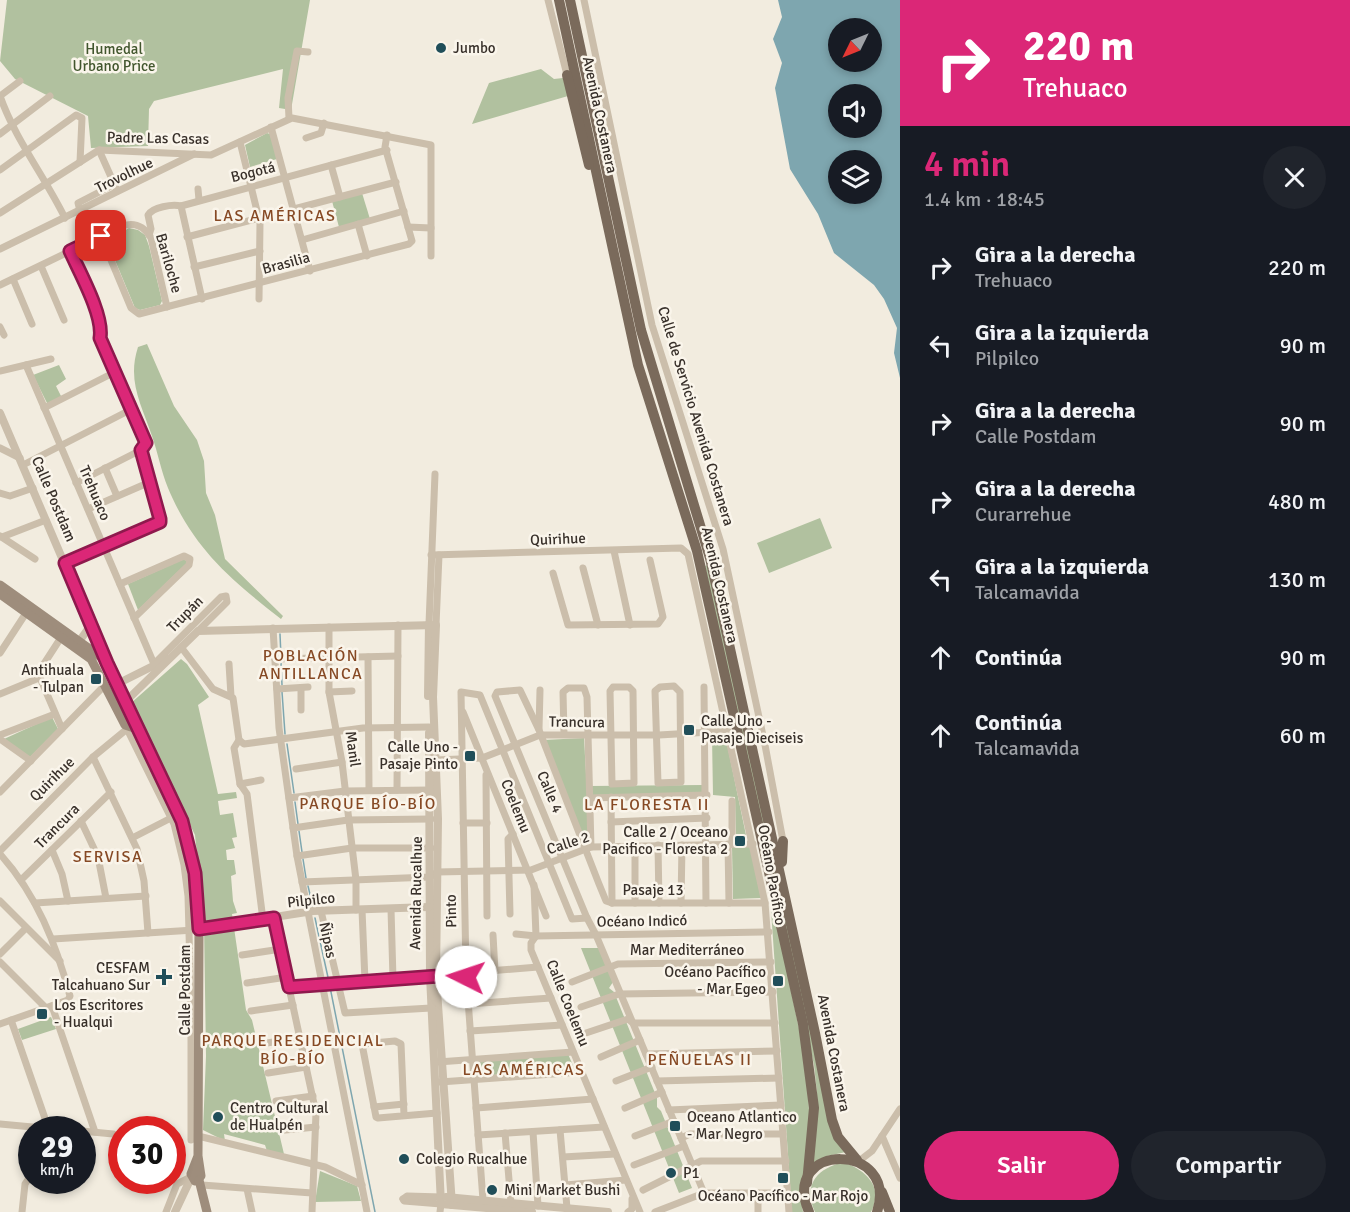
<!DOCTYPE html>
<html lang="es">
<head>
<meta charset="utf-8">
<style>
	:root { --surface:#171b24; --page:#20242c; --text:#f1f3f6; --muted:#9ea1a6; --accent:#db2777 }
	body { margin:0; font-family:Signika,sans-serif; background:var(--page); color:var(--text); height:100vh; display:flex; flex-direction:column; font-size:22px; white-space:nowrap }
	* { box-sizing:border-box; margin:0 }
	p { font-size:20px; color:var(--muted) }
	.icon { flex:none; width:33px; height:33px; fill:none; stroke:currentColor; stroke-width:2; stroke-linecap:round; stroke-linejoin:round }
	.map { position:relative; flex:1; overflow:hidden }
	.panel { display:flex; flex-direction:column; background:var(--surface); width:450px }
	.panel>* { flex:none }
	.banner { background:#db2777; color:#fff; overflow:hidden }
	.needle { width:39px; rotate:227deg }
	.fabs { position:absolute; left:828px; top:18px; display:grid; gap:12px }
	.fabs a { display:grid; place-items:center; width:54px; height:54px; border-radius:50%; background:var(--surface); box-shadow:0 3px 9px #0003; font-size:30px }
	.speed { position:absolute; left:18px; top:1116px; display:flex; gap:12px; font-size:30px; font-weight:700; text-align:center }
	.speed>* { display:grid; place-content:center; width:78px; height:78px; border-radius:50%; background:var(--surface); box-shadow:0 3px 9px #0003; line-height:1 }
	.speed small { font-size:15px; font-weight:400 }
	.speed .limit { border:9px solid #d22; background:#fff; color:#111 }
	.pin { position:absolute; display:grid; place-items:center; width:51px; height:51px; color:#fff; margin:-26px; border-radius:12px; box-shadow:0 3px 9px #0006 }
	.me { position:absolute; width:66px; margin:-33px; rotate:274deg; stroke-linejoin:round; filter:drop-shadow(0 0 4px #0008) }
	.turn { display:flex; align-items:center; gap:21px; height:126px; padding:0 24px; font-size:27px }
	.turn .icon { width:78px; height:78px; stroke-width:2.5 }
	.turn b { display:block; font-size:42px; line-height:51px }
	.round { display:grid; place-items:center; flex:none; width:63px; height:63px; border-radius:32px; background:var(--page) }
	.head { display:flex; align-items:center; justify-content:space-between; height:102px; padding:0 24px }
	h1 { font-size:36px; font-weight:600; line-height:45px; color:var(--accent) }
	.primary-button { display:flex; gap:12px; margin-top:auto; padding:12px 24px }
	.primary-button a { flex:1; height:69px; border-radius:36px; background:var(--accent); color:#fff; font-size:24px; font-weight:600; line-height:69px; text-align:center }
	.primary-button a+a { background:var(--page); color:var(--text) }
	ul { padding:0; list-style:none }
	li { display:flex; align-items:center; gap:18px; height:78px; padding:0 24px }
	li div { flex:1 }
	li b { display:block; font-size:22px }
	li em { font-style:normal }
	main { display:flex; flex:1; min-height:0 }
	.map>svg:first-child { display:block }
	.green { fill:#b1c19f }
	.water { fill:#7ea6af; fill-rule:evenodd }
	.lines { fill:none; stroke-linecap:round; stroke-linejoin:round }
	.stream { stroke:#7ea6af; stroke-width:1.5 }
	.minor { stroke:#cbbeab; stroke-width:7 }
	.tertiary { stroke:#cbbeab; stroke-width:8 }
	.secondary { stroke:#9e8d7c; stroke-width:9 }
	.primary { stroke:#7a6a5b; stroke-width:10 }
	.route-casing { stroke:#8e194d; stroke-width:15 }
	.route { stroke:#db2777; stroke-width:10 }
	.poi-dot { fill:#204e59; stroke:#faf5eb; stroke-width:2 }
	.labels { text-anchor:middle; stroke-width:5; stroke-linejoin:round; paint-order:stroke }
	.poi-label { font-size:15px; fill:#38302a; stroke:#faf5eb; text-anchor:start }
	.park-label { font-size:15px; fill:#42562e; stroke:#faf5eb }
	.street-label { font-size:15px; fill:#38302a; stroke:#faf5eb }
	.neighbourhood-label { font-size:16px; letter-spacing:1.5px; fill:#864924; stroke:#faf5eb }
</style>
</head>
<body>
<main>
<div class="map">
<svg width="900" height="1212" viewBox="0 0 900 1212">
	<rect width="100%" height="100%" fill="#f2ecdf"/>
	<g class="green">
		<path d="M7 0H310L291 110 279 108 283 69 154 101 149 109 148 146 91 148 88 116 15 79 0 61Z"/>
		<path d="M541 69 554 79 563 78 568 96 472 124 489 83Z"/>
		<path d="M267 133 270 134 277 159 250 167 245 145Z"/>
		<path d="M362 193 370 219 339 227 332 201Z"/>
		<path d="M129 228 138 230 145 235 149 246 162 301 160 305 140 310 135 308 107 241Z"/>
		<path d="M147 344 174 406 197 440 204 461 206 493 215 515 225 559 283 616 281 619C231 580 193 548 168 488 161 471 158 453 152 436 141 404 127 381 138 347Z"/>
		<path d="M59 365 66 379 56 386 62 398 48 405 33 375Z"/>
		<path d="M820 518 832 548 769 573 757 543Z"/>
		<path d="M184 559 188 562 138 610 128 584Z"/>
		<path d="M708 565 820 1066 846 1152 827 1156 812 1165 817 1093 814 1065 705 566Z"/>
		<path d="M181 659 187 664 209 697 198 705 218 794 236 792 237 798 218 801 220 815 233 813 237 837 232 838 235 848 226 850 227 860H234L236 874 231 876 233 901 237 913 232 914 246 1010 252 1020 284 1154 267 1151 265 1145 224 1134 225 1141 203 1130 206 1056 204 922 195 835 131 703Z"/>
		<path d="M52 717 58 729 30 757 4 739Z"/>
		<path d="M712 737 726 739 747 840H736L735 797 713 795Z"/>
		<path d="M584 738 590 845 587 848 543 740Z"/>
		<path d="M703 785 704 794 590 795V786Z"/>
		<path d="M732 847H750L761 898 733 899Z"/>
		<path d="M774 909 807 1067 810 1132 800 1193 803 1212H792L771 910Z"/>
		<path d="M581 948H600L613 982 609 988 614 992 657 1098V1107L661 1111 692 1188 679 1193Z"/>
		<path d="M51 1017 56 1029 22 1040 18 1029Z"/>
		<path d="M568 1054 575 1070 475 1076 476 1061Z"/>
		<path d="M844 1162C866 1171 884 1186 871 1212H815C802 1184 818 1168 844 1162Z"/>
		<path d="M320 1171 357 1186 361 1201 315 1202Z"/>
	</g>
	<path class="water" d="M778 0H900V378L894 353 897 328 884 299 874 285 834 253 818 214 790 169 775 88 782 63 773 39 782 17ZM838 28H872V62H838ZM838 94H872V128H838ZM838 160H872V194H838Z"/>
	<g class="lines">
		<g class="stream">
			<path d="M280 634 281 657"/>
			<path d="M281 663 282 685"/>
			<path d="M282 692 285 734"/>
			<path d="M287 744 294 793"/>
			<path d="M295 802 298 824"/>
			<path d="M299 831 302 852"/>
			<path d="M303 859 306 878"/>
			<path d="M308 886 313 907"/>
			<path d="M315 918 329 982"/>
			<path d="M330 987 375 1212"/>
		</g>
		<g class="minor">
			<path d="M548 0 567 75"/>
			<path d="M584 0 652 325 723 549 765 745 783 841"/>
			<path d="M20 81 0 96C15 139 45 177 65 218"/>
			<path d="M289 118 288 98 297 51 308 52"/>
			<path d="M271 127 310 271"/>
			<path d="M0 134 50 96"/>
			<path d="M306 138 321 133 324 123"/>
			<path d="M240 142 260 223 259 299"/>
			<path d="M99 150 116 188"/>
			<path d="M331 165 340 197"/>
			<path d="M0 170 76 115 82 118 80 162"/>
			<path d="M198 189 199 200"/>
			<path d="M181 206 202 299"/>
			<path d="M294 209 396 182"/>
			<path d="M80 211 78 203 115 184"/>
			<path d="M0 213 99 150 211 155 292 118 431 145V256"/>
			<path d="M358 224 367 256"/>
			<path d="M408 227 431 228"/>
			<path d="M149 235 151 229 148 215C153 207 172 204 181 206L387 150"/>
			<path d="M101 236 131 308 139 314 409 244 412 241 385 147 387 135"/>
			<path d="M187 237 259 218"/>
			<path d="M302 240 404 211"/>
			<path d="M0 249 194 154"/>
			<path d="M70 251C80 273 104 316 100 338L130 410 147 441 141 450 76 483"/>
			<path d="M41 266 64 320"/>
			<path d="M194 267 260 251"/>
			<path d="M13 279 32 324"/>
			<path d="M0 285 122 226C135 222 144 226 151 238L167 307"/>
			<path d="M0 327 4 335"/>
			<path d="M26 365 154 664 221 597 226 596 227 602 198 631"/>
			<path d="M0 371 51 359"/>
			<path d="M44 408 115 372"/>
			<path d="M0 448 20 458"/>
			<path d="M23 465 130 410"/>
			<path d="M105 468 117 496"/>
			<path d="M0 493 10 496 33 488"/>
			<path d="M88 509 150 482"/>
			<path d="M0 536 35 559"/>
			<path d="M2 537 46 520"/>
			<path d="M614 551 630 625"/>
			<path d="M431 555 681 548 688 554 765 903 789 1212"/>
			<path d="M65 563 160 522 141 450"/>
			<path d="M583 568 598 625"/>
			<path d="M553 573 568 625 658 624 663 617 650 560"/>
			<path d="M120 584 184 556 190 559 189 565 134 618"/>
			<path d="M429 624 435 474"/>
			<path d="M436 625 439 555"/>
			<path d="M329 627V692L342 762 356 880V910"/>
			<path d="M273 628 279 728 297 856 367 1212"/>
			<path d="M181 647 213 689 233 698 239 740 234 748 240 784 247 794 263 920"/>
			<path d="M0 653 28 610"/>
			<path d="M368 657 369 790"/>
			<path d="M275 659 398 656"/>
			<path d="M229 664 231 696"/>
			<path d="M674 686 680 692 681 782 658 783 655 691 660 687Z"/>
			<path d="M613 687H629L633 691 634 783 612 784 610 691Z"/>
			<path d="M704 687 706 903"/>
			<path d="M301 688V710"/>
			<path d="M277 689 308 687"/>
			<path d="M329 692 352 691"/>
			<path d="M0 694 39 678"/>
			<path d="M463 712 546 916"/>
			<path d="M125 725 174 824 184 865 188 896 191 1006V1140"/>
			<path d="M62 729 38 673 62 636"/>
			<path d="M539 729 540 690"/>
			<path d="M564 734 563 692 568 688H584L587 697 591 847"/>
			<path d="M0 735 55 714"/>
			<path d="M0 739 31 761"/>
			<path d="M239 740 244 744 363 728 429 727"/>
			<path d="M93 757 137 849 144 881 148 933"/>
			<path d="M436 760 482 758 540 735H659L728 731"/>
			<path d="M296 769 342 762"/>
			<path d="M486 775 487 916"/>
			<path d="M240 784 261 780"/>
			<path d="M397 790 398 625"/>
			<path d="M0 792 105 685"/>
			<path d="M611 797 612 903"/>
			<path d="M289 798 345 791 430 790"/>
			<path d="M589 798 707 795"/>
			<path d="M81 821 98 857 106 898"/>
			<path d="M611 822 707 818"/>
			<path d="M463 823H487"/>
			<path d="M293 828 348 820 431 819"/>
			<path d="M134 837 171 818"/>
			<path d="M728 844 729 903"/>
			<path d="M732 844V801"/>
			<path d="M658 845 659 903"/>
			<path d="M52 850 62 874 68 901"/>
			<path d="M0 851 93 757 127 729"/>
			<path d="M0 854C37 895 56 944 70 996L68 1000 0 1024"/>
			<path d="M297 856 352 848H431"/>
			<path d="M21 880 111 792"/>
			<path d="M302 882 430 877 437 872 531 870 591 847 753 844"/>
			<path d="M534 885 536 936 531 943V950L640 1212"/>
			<path d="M0 901 60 961"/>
			<path d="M35 903 146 896"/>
			<path d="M612 903 606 901 599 884 539 730 520 690 497 692 495 696 587 918 596 935 704 1193"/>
			<path d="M612 903H765"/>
			<path d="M635 903V846"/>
			<path d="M681 903 682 845"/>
			<path d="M391 909 393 979"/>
			<path d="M362 910 365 981"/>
			<path d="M321 911 345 1013 431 1008"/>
			<path d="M510 914 508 839 513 834"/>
			<path d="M274 918 316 1113 312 1212"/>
			<path d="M516 934 536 936 769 932"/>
			<path d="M493 935 495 971"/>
			<path d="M53 939 194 930"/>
			<path d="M0 954 26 928"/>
			<path d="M242 955 281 949"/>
			<path d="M0 962 46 1008"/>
			<path d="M572 982 618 964 771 962"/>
			<path d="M247 983 287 977"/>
			<path d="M289 987 538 967"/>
			<path d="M468 1004 551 998"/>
			<path d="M52 1006 95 1132"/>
			<path d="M581 1007 619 994 773 992"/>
			<path d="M251 1011 293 1005"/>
			<path d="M11 1020 49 1130"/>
			<path d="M470 1031 562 1025"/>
			<path d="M586 1033 628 1019 633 1023H775"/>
			<path d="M260 1044 300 1038"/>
			<path d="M646 1054 777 1051"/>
			<path d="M601 1057 640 1040"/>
			<path d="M438 1062 573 1052"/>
			<path d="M268 1073 306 1067"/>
			<path d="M616 1081 652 1067"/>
			<path d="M657 1081 779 1078"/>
			<path d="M440 1082 581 1072"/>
			<path d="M276 1101 313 1096"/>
			<path d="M374 1107 404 1104"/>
			<path d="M476 1108 593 1099"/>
			<path d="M625 1108 662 1092"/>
			<path d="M669 1110 781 1105"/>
			<path d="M404 1115 401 1044 395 1041 362 1044 376 1117 378 1118 437 1113"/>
			<path d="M0 1124 65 1130"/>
			<path d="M285 1130 316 1127"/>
			<path d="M560 1130 567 1208"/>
			<path d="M82 1131 113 1134"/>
			<path d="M533 1132 538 1206"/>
			<path d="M505 1133 511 1203"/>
			<path d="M478 1135 604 1127"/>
			<path d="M198 1136 325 1167 362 1185"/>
			<path d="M635 1136 674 1121"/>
			<path d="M882 1136 900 1178"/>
			<path d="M681 1138 690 1134H783"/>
			<path d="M563 1157 615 1154"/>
			<path d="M859 1161 872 1151 900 1109"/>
			<path d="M634 1165 684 1146"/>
			<path d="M202 1185 312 1193"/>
			<path d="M565 1185 626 1180"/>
			<path d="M247 1189 252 1212"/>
			<path d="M643 1190 701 1161H786"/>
			<path d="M403 1199 404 1201 441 1204 440 1212"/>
			<path d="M403 1199 407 1196 442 1197"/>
			<path d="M483 1200 466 973 461 692 480 695 572 919 587 918"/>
			<path d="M22 1212 25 1184 32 1174"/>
			<path d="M166 1212 177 1184 191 1177"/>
			<path d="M628 1212 632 1209V1199"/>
			<path d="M655 1212 704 1193H788"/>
			<path d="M758 1212V1193"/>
		</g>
		<g class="tertiary">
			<path d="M0 413 106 661"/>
			<path d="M75 647 91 625"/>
			<path d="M117 684 167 659"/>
			<path d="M428 696 429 624"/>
			<path d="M125 702 198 631 436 625 433 697 438 819 436 976 452 1205"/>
			<path d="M429 733 430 976 441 1204 532 1212"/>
			<path d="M199 929 313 911 429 907"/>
			<path d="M446 1197 608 1212"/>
			<path d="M175 1212 191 1178"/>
		</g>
		<g class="secondary">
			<path d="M0 585 105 660 182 821 195 874 199 929 198 1156 201 1176 195 1181 191 1174 198 1156"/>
			<path d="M0 594 91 659 125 725 137 729"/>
			<path d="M199 1180 207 1212"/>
		</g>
		<g class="primary">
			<path d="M559 0 638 365 697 551 803 1024 814 1108 807 1183"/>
			<path d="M570 0 641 330 710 558 815 1033 832 1120 838 1137 857 1160"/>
			<path d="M567 75 589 165"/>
			<path d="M782 862 783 841"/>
			<path d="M882 1192 890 1212"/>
			<path d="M809 1212C779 1141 900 1142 877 1212"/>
		</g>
	</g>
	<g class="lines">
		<g class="route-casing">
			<path id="route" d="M101 236 70 251C80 273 104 316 100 338L146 443 141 450 160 519V522L65 563 107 663 182 821 195 873 199 929 274 918 289 987 466 974V977"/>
		</g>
		<use href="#route" class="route"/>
	</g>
	<g class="poi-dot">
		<circle cx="441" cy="48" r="6"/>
		<rect x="90" y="673" width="12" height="12" rx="3"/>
		<rect x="683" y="724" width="12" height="12" rx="3"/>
		<rect x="464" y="750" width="12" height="12" rx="3"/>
		<rect x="734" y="835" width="12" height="12" rx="3"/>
		<path d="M161 968h6v6h6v6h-6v6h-6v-6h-6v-6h6z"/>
		<rect x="772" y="975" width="12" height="12" rx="3"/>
		<rect x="36" y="1008" width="12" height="12" rx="3"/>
		<circle cx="218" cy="1117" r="6"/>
		<rect x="669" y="1120" width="12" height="12" rx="3"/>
		<circle cx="404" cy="1159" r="6"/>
		<circle cx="671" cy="1173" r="6"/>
		<rect x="777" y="1172" width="12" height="12" rx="3"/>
		<circle cx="492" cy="1190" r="6"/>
	</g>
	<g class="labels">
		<g class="poi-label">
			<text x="453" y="53">Jumbo</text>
			<text x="84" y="675" text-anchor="end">Antihuala<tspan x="84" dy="17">- Tulpan</tspan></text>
			<text x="701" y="726">Calle Uno -<tspan x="701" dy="17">Pasaje Dieciseis</tspan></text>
			<text x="458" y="752" text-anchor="end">Calle Uno -<tspan x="458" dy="17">Pasaje Pinto</tspan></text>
			<text x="728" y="837" text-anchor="end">Calle 2 / Oceano<tspan x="728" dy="17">Pacifico - Floresta 2</tspan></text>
			<text x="150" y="973" text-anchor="end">CESFAM<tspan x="150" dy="17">Talcahuano Sur</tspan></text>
			<text x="766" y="977" text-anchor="end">Océano Pacífico<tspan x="766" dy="17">- Mar Egeo</tspan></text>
			<text x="54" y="1010">Los Escritores<tspan x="54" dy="17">- Hualqui</tspan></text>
			<text x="230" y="1113">Centro Cultural<tspan x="230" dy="17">de Hualpén</tspan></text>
			<text x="687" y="1122">Oceano Atlantico<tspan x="687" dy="17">- Mar Negro</tspan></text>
			<text x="416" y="1164">Colegio Rucalhue</text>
			<text x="683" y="1178">P1</text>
			<text x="504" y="1195">Mini Market Bushi</text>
			<text x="783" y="1201" text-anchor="middle">Océano Pacífico - Mar Rojo</text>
		</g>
		<g class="park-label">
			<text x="114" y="54">Humedal<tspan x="114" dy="17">Urbano Price</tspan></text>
		</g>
		<g class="street-label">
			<text transform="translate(600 115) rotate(78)" y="5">Avenida Costanera</text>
			<text transform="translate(158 138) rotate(1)" y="5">Padre Las Casas</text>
			<text transform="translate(253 172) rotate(-14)" y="5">Bogotá</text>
			<text transform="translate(124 175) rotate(-26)" y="5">Trovolhue</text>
			<text transform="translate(169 263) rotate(74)" y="5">Bariloche</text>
			<text transform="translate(286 263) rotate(-15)" y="5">Brasilia</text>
			<text transform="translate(696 416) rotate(73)" y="5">Calle de Servicio Avenida Costanera</text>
			<text transform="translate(95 493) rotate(67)" y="5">Trehuaco</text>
			<text transform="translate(54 499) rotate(67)" y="5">Calle Postdam</text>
			<text transform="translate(558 539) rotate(-2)" y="5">Quirihue</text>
			<text transform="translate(720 585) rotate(77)" y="5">Avenida Costanera</text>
			<text transform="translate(185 614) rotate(-45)" y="5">Trupán</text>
			<text transform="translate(577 722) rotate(1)" y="5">Trancura</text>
			<text transform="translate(353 749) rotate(82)" y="5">Manil</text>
			<text transform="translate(52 779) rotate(-45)" y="5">Quirihue</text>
			<text transform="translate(550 792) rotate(67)" y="5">Calle 4</text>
			<text transform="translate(516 806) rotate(68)" y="5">Coelemu</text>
			<text transform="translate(57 826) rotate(-45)" y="5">Trancura</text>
			<text transform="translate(568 843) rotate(-18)" y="5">Calle 2</text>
			<text transform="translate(772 875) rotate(80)" y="5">Océano Pacífico</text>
			<text x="653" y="895">Pasaje 13</text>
			<text transform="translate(416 893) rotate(-89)" y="5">Avenida Rucalhue</text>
			<text transform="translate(311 900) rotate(-6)" y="5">Pilpilco</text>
			<text transform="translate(451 911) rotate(-91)" y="5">Pinto</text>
			<text transform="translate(642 921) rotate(-1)" y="5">Océano Indicó</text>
			<text transform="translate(328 940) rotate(78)" y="5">Ñipas</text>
			<text x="687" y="955">Mar Mediterráneo</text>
			<text transform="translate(185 990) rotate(-90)" y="5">Calle Postdam</text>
			<text transform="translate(568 1003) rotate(68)" y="5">Calle Coelemu</text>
			<text transform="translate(834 1053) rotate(79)" y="5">Avenida Costanera</text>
		</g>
		<g class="neighbourhood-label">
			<text x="275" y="221">LAS AMÉRICAS</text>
			<text x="311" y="661">POBLACIÓN<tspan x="311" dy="18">ANTILLANCA</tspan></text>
			<text x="368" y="809">PARQUE BÍO-BÍO</text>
			<text x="647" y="810">LA FLORESTA II</text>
			<text x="108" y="862">SERVISA</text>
			<text x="293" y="1046">PARQUE RESIDENCIAL<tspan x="293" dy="18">BÍO-BÍO</tspan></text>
			<text x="700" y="1065">PEÑUELAS II</text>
			<text x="524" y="1075">LAS AMÉRICAS</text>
		</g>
	</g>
</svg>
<div class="fabs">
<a><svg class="needle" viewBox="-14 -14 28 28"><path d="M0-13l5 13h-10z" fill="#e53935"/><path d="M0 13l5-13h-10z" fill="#9ea1a6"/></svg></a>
<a><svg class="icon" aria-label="sound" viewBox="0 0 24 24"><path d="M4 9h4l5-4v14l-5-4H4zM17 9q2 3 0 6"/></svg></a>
<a><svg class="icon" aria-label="layers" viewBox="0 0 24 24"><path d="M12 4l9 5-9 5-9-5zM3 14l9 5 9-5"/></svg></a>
</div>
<div class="speed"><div>29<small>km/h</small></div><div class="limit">30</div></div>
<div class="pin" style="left:101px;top:236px;background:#d93025"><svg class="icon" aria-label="arrive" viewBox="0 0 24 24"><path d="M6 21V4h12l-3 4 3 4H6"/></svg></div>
<svg class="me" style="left:466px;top:977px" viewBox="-20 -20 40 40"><circle r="19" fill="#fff"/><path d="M0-13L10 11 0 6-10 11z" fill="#db2777"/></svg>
</div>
<section class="panel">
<div class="banner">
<div class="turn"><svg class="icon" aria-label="right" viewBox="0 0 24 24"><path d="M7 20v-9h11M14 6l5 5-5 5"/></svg><div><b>220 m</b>Trehuaco</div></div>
</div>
<div class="head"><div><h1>4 min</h1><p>1.4 km · 18:45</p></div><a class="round"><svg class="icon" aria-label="close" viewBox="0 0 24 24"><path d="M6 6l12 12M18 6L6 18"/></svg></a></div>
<ul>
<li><svg class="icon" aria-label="right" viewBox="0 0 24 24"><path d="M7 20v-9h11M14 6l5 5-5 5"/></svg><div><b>Gira a la derecha</b><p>Trehuaco</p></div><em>220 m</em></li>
<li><svg class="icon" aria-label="left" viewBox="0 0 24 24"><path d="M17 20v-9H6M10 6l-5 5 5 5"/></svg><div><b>Gira a la izquierda</b><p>Pilpilco</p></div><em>90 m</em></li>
<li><svg class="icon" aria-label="right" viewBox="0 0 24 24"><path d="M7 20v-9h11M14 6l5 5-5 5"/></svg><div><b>Gira a la derecha</b><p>Calle Postdam</p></div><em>90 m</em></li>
<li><svg class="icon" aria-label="right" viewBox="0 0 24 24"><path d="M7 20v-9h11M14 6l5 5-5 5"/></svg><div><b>Gira a la derecha</b><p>Curarrehue</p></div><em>480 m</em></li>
<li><svg class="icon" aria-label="left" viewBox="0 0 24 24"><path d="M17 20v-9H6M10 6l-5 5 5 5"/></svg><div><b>Gira a la izquierda</b><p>Talcamavida</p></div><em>130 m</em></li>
<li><svg class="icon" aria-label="ahead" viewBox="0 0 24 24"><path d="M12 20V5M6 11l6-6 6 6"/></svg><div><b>Continúa</b></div><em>90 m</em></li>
<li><svg class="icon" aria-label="ahead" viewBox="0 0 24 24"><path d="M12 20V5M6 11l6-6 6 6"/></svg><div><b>Continúa</b><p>Talcamavida</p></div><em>60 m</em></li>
</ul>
<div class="primary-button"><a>Salir</a><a>Compartir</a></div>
</section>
</main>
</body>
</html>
